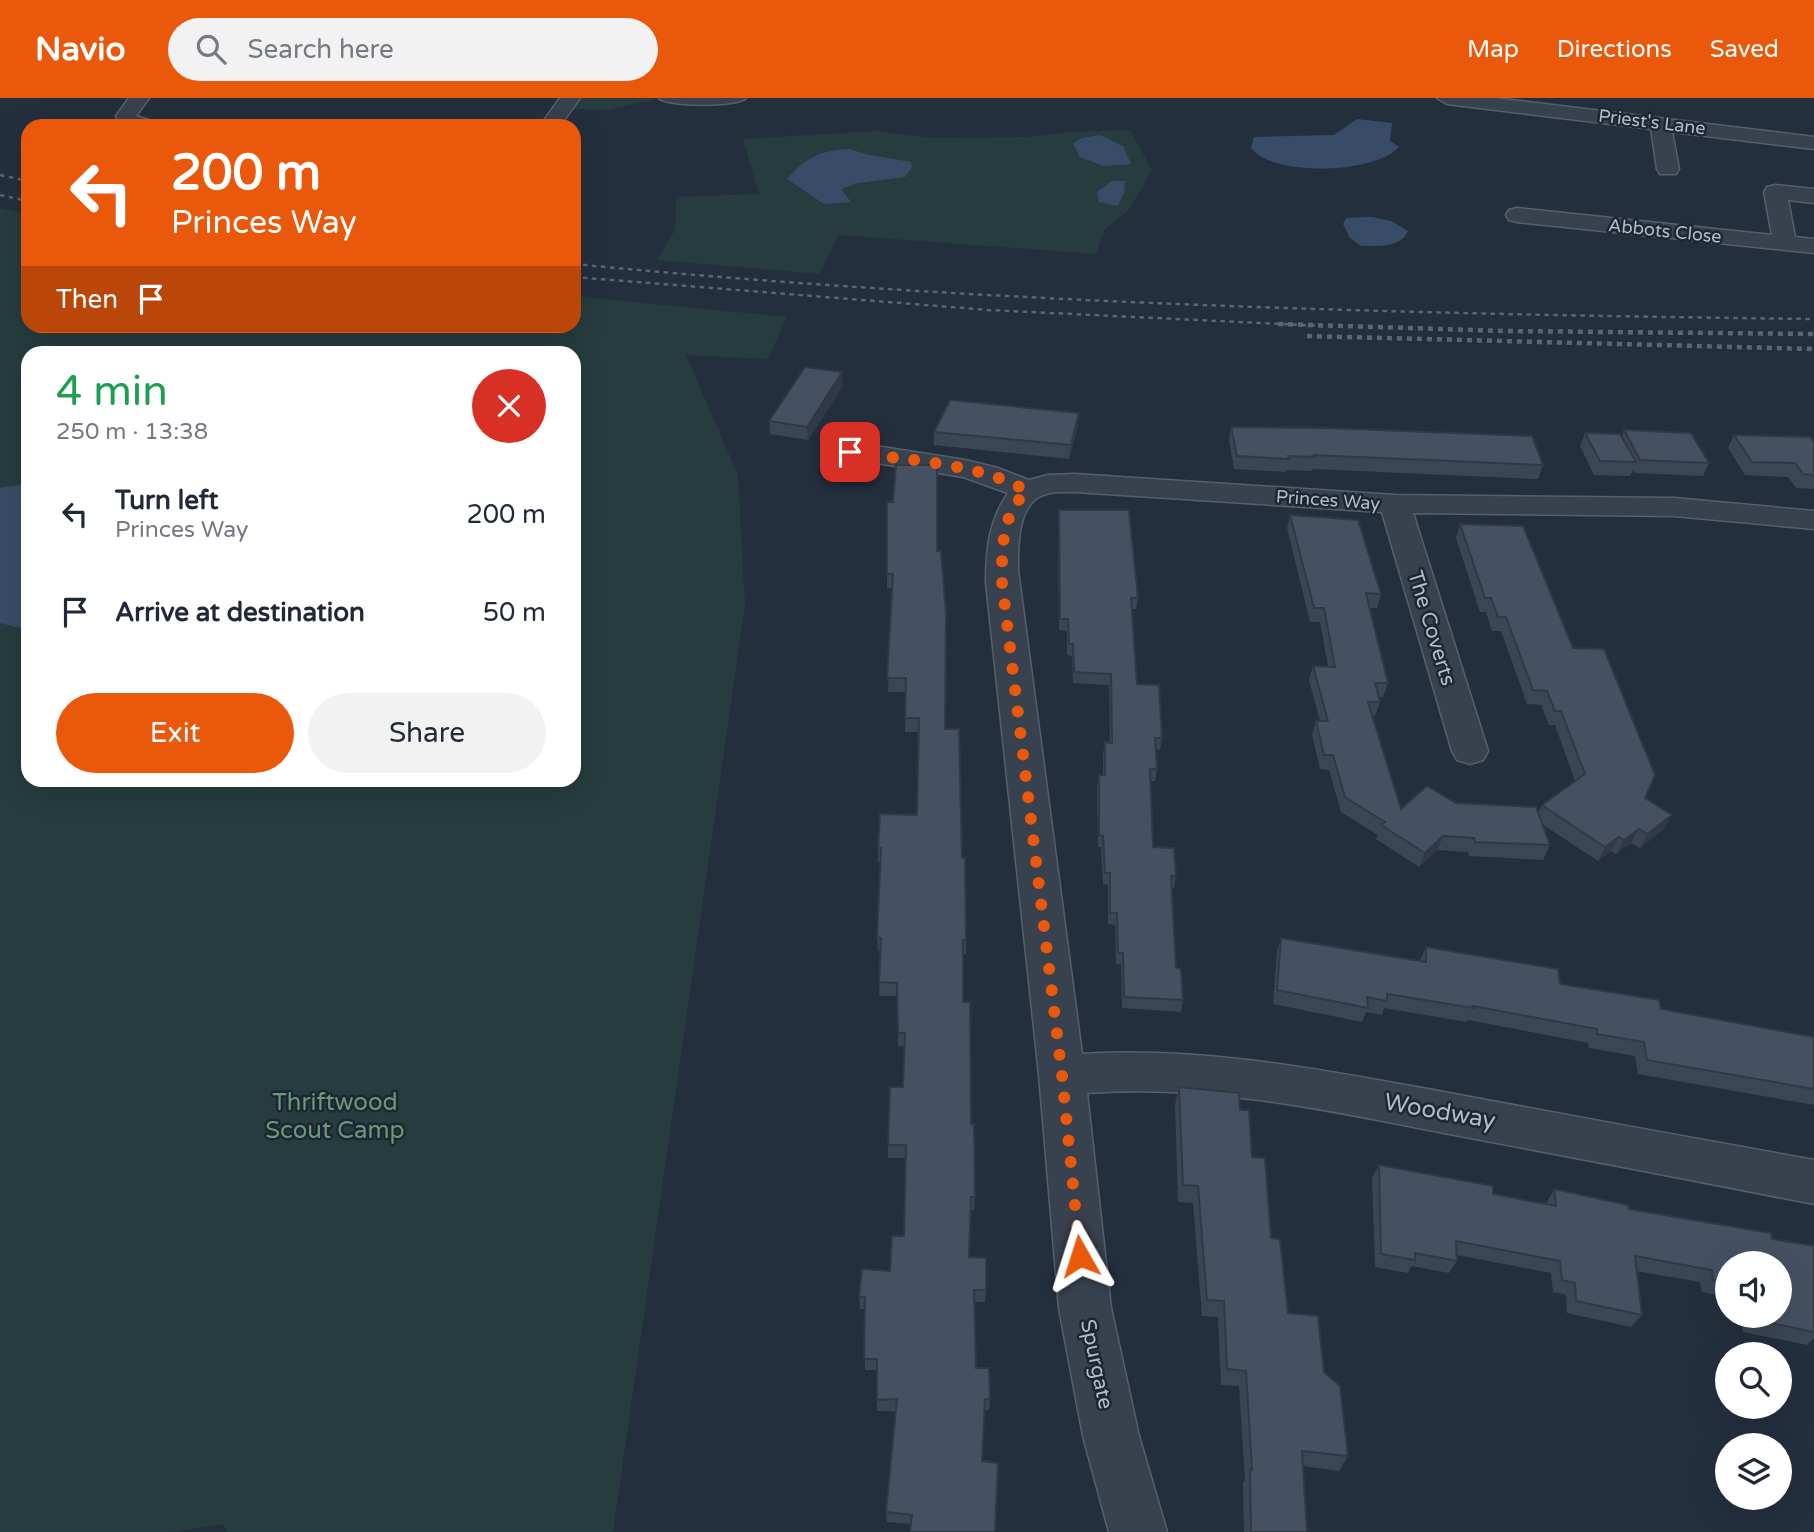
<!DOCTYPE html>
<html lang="en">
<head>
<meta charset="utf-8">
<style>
	:root { --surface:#fff; --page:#f2f2f3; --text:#1f2937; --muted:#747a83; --accent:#ea580c }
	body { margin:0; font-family:"Varela Round",sans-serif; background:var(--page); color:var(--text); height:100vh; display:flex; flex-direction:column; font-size:26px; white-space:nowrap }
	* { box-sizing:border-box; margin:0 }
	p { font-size:23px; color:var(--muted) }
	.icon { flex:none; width:38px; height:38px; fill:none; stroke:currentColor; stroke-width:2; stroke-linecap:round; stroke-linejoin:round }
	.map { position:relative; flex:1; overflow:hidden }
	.panel { position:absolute; left:21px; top:248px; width:560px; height:441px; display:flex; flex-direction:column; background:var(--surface); border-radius:21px; box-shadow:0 7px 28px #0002 }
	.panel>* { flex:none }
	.banner { position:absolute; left:21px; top:21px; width:560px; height:214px; border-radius:21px; box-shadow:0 7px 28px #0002; background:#ea580c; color:#fff; overflow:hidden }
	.fabs { position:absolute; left:1715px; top:1153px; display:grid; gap:14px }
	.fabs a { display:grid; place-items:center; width:77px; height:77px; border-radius:50%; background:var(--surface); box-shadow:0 7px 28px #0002; font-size:35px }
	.pin { position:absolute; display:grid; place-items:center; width:60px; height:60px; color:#fff; margin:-30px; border-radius:14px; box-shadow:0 4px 10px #0006 }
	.me { position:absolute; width:77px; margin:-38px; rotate:354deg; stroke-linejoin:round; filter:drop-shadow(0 0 5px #0008) }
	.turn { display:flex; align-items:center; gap:24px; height:147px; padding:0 35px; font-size:32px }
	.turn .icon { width:91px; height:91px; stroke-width:2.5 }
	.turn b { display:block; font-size:49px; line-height:60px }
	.then { display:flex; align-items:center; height:66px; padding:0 35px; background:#0003; gap:14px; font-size:26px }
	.round { display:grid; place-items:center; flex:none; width:74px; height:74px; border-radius:37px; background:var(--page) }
	.overview { display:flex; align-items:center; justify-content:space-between; height:119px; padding:0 35px }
	h1 { font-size:42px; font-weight:600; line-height:52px; color:#1e9e55 }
	.primary-button { display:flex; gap:14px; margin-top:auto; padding:14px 35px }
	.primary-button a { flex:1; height:80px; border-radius:42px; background:var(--accent); color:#fff; font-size:28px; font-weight:600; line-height:80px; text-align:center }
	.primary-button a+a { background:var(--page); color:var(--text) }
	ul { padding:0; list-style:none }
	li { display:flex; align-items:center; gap:21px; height:98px; padding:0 35px }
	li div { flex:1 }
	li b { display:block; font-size:26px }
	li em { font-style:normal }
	header { display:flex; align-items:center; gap:42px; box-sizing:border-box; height:98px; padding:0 35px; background:var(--accent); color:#fff }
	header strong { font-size:33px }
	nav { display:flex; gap:38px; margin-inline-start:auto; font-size:24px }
	.search { width:490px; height:63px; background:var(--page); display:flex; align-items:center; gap:18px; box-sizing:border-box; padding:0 24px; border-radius:38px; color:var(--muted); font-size:26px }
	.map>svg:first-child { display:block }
	.green { fill:#263c3f; fill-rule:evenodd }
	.water { fill:#394c67 }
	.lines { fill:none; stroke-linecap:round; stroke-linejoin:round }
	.street-casing { stroke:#565f6c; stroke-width:3 }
	.street { fill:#38414e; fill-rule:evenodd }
	.rail-far1 { stroke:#5a6575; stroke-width:2.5; stroke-dasharray:4.5 4.5; stroke-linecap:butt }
	.rail { stroke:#5a6575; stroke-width:4.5; stroke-dasharray:5 5; stroke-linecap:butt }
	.wall { fill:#3b4654 }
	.shaded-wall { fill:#303945 }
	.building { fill:#455162; stroke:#303945; stroke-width:2 }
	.route { stroke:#ea580c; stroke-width:12; stroke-dasharray:0 21.6 }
	.labels { text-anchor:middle; stroke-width:5; stroke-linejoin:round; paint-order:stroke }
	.far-street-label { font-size:18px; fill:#b4bcc9; stroke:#1d2633 }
	.street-label { font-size:21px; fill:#b4bcc9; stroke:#1d2633 }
	.near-park-label { font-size:24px; fill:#6b9a76; stroke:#1d2633 }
	.near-street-label { font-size:24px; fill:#b4bcc9; stroke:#1d2633 }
</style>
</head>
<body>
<header>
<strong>Navio</strong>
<div class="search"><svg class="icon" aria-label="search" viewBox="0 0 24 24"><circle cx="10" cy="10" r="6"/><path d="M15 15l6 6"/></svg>Search here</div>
<nav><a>Map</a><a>Directions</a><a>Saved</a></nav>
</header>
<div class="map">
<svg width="1814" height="1434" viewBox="0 0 1814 1434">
	<rect width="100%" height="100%" fill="#242f3e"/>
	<g class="green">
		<path d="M570 0H660L608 12 563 11Z"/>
		<path d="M1130 32 1152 72 1128 113 1104 132 1096 156 839 137 819 176 657 162 675 132 676 99 759 96 743 41 875 33 933 40 1027 39 1070 34Z"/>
		<path d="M0 110 28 116V228H574V198L787 219 768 261 686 257 738 377 745 507 613 1434H227L223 1426 174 1434H0ZM28 256H574V682H28Z"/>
	</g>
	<g class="water">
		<path d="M1357 21 1392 25 1390 43 1399 49C1375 76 1273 79 1251 50L1254 39 1334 37Z"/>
		<path d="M1100 37 1123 48 1131 66 1103 68 1080 59 1073 45 1082 40Z"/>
		<path d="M850 51 865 56 911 64 912 69 905 79 857 85 841 91 851 104 824 106 787 81C808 58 819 53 850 51Z"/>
		<path d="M1112 83H1125L1124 95 1118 108 1099 104 1097 94Z"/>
		<path d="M1372 119 1391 123 1408 133C1401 150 1377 148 1361 148L1350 140 1343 126 1346 120Z"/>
		<path d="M28 385V532L0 525V390Z"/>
	</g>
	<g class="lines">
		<g class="street-casing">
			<g id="street">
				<path d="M129 0H149L136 18 155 24 158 28H121L116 18Z"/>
				<path d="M560 0H580L560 28H540Z"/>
				<path d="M659 0H746C738 9 667 9 659 0Z"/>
				<path d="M1437 0H1495L1814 39V51L1672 34 1679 71 1676 76H1660L1657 71 1651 31 1447 6Z"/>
				<path d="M1775 87 1814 91V105L1788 102 1795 139 1814 141V155L1517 124 1509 122 1506 117 1509 112 1517 110 1772 137 1764 94 1767 89Z"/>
				<path d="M850 344 965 362 998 370 1029 382 1048 377 1075 376 1395 397 1674 400 1814 413V431L1674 418 1413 415 1488 653 1483 662 1470 666 1457 662 1452 653 1382 414 1075 394C1064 394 1052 393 1041 398 1017 409 1018 450 1018 472L1082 956C1206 948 1328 973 1449 995 1571 1018 1692 1040 1814 1062V1106C1691 1082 1567 1058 1444 1035 1327 1012 1207 986 1087 995L1111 1210 1139 1338 1167 1434H1109L1083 1338 1059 1210 1039 977 986 484C986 451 989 423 1008 395L963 379 840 359 836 353 840 347Z"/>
			</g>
		</g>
		<use href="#street" class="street"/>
		<g class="rail-far1">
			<path d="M0 77 28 83"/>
			<path d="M0 97 28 103"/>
			<path d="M574 166C988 206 1398 216 1814 221"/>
			<path d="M574 179 988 212 1323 228"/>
		</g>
		<g class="rail">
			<path d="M1278 226 1505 233 1814 236"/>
			<path d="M1307 238 1814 251"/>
		</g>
	</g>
	<g class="wall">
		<path d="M843 288 808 342 770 336 769 323Z"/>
		<path d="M1078 328 1069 361 934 347V334Z"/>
		<path d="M1231 329 1543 367 1538 381 1312 371 1311 373 1286 372V374L1234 371 1229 343Z"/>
		<path d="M1624 332 1709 365 1703 378 1635 375 1633 372 1630 378 1594 377 1580 348 1585 335 1622 339Z"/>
		<path d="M1734 337 1814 344V391L1796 390 1788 379 1745 377 1728 350Z"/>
		<path d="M887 404 937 453 945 631 962 760 966 842V856L963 855V904L975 1099 974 1112H970L969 1159 986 1192 985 1204H975L976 1270 990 1301 989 1312H984L911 1426 887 1424 886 1414 896 1313H877V1272H865V1211H860L859 1199 890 1173 904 1138 906 1060H888V1047L903 989 905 948H898V898H879L881 853H878L877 839 881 764H878V750L917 717 919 634H905L906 594H888L892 490H887Z"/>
		<path d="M1059 412 1138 500 1136 511H1132L1137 586 1162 640 1160 652 1155 651 1157 671 1155 683H1151L1153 749 1176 778 1174 790H1172L1176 870 1183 902 1181 914 1122 910 1121 866H1116L1115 827 1108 826V787L1103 786 1101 749H1098L1097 688 1099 677H1103V656L1105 644 1110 645 1109 587 1073 585 1072 558 1067 557V533L1059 532 1058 423Z"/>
		<path d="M1290 417 1381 496 1377 510H1369L1388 585 1383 599H1379L1380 604 1375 618H1372L1401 711 1456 705 1538 716 1542 707 1575 683 1555 627H1549L1541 607 1527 606 1501 533H1492L1486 514H1480L1456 440 1460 426 1573 550 1645 700 1664 731 1640 750 1631 745 1616 756 1611 753 1598 763 1542 726 1550 747 1543 762 1469 758 1468 754 1437 752 1419 769 1376 741 1378 737 1341 714 1329 672 1320 671 1312 637 1316 623H1320L1309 582 1313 568H1328L1320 524H1310L1287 430Z"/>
		<path d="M1281 840 1420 863 1426 849 1560 886 1661 911 1814 939V1007L1638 976 1635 958 1589 950 1588 945 1468 922 1467 924 1384 910 1382 917 1366 914 1362 924 1273 906 1277 854Z"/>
		<path d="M1179 989 1240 1012 1252 1059 1288 1215 1324 1274 1348 1358 1339 1373 1303 1368 1307 1434H1244L1243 1385 1245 1382 1239 1288 1221 1287 1218 1219 1202 1218 1193 1105 1178 1104 1175 1007Z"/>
		<path d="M1379 1067 1493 1096 1546 1106 1554 1091 1629 1111 1814 1148V1240L1807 1247 1743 1234 1740 1218H1780L1727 1166V1199L1702 1194 1700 1184 1636 1173 1642 1217 1631 1229 1567 1215 1566 1197 1553 1194 1551 1175 1457 1157V1163L1449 1175 1411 1168 1408 1175 1375 1169 1372 1080Z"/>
	</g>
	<g class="shaded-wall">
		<path d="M842 274 843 288 808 342 807 329Z"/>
		<path d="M1079 315 1078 328 1069 361 1071 347Z"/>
		<path d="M1672 717 1664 731 1640 750 1647 736Z"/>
		<path d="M1639 731 1631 745 1616 756 1624 742Z"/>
		<path d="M1443 738 1437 752 1419 769 1425 755Z"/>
		<path d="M1619 739 1611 753 1598 763 1605 749Z"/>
	</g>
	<g class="building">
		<path d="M805 269 842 274 807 329 769 323Z"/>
		<path d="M950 302 1079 315 1071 347 934 334Z"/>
		<path d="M1231 329 1325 330 1532 338 1543 367 1314 357 1315 359 1288 358 1289 361 1237 358Z"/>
		<path d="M1624 332 1691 335 1709 365 1640 362Z"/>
		<path d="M1585 335 1620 336 1636 364 1600 363Z"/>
		<path d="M1734 337 1810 339 1814 344V377L1803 376 1795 365 1752 364Z"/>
		<path d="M896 367H937V453H941L946 516 945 631H959L962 760H965L966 842H963V904H970L971 1026H974L975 1099H971L969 1159 986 1160V1192H974L976 1270H989L990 1301H985L982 1363 998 1365 995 1434H910L912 1417 886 1414 897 1301 877 1302V1261H864L865 1199H859L862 1171 890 1173 892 1138H904L906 1047H888L890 989H903L905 935H898L897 885 879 884 881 840 877 839 881 750H878L880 716 917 717 919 620H905L906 580H887L893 476H887V404H893Z"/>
		<path d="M1059 412H1129L1138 500H1131L1137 586 1159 587 1162 640H1155L1157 671H1150L1153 749 1174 750 1176 778H1171L1176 870 1181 871 1183 902 1124 899 1123 855H1118L1117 815H1110V775H1105L1103 738 1099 737V677H1105V644L1112 645 1111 576 1074 574 1073 546H1069L1068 521H1060Z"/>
		<path d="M1290 417 1358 422 1381 496 1366 495 1388 585H1375L1380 604H1368L1401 711 1427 688 1456 705 1536 709 1550 747 1475 744 1474 740 1443 738 1425 755 1381 727 1385 724 1345 699 1333 657H1324L1316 623H1328L1313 568 1335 569 1324 510H1314Z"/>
		<path d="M1460 426 1523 428 1573 550 1604 551 1655 677 1645 700 1672 717 1647 736 1639 731 1624 742 1619 739 1605 749 1542 707 1585 676 1561 613H1555L1547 593 1533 592 1506 519H1498L1491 500H1485Z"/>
		<path d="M1281 840 1426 864V849L1558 871 1560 886 1659 902 1661 911 1814 939V991L1647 962 1644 944 1597 936V931L1473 908 1474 910 1387 896V903L1367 899 1368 910 1277 892Z"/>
		<path d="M1179 989 1239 995 1240 1012H1249L1252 1059 1265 1060 1271 1140 1280 1141 1288 1215 1318 1218 1324 1274 1340 1288 1348 1358 1302 1353 1307 1434H1251L1250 1371 1252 1372 1246 1273 1227 1271 1224 1203 1207 1202 1198 1088 1183 1087Z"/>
		<path d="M1379 1067 1493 1088V1096L1556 1108 1554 1091 1628 1107 1629 1111 1771 1135 1772 1141 1814 1148V1234L1756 1222 1755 1218H1780V1166H1727V1184L1713 1182 1712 1172 1635 1158 1642 1217 1576 1203 1575 1185 1562 1182 1560 1163 1456 1143 1457 1163 1415 1155V1162L1381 1156Z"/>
	</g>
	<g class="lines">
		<path class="route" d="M850 354C904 362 980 365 1027 393 1001 417 1002 451 1002 484L1062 977 1080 1158"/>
	</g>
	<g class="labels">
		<g class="far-street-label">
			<text transform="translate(1652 24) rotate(7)" y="6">Priest's Lane</text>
			<text transform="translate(1665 133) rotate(6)" y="6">Abbots Close</text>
			<text transform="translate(1328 402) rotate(4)" y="6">Princes Way</text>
		</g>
		<g class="street-label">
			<text transform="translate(1432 530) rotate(73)" y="7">The Coverts</text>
			<text transform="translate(1097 1266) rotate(78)" y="7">Spurgate</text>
		</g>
		<g class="near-park-label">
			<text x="335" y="1012">Thriftwood<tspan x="335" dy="28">Scout Camp</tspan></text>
		</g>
		<g class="near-street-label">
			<text transform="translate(1440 1013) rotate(10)" y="8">Woodway</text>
		</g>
	</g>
</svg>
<div class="fabs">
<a><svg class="icon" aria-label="sound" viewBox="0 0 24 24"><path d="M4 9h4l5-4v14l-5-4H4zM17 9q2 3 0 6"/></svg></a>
<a><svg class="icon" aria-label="search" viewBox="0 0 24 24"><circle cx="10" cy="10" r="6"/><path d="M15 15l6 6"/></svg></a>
<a><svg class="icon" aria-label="layers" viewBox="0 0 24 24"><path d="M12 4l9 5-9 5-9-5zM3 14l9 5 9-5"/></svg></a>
</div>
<div class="pin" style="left:850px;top:354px;background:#d93025"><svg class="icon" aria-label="arrive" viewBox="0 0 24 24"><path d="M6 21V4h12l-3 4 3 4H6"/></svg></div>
<svg class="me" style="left:1080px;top:1158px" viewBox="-20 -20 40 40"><path d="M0-17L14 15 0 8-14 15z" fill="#ea580c" stroke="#fff" stroke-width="4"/></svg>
<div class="banner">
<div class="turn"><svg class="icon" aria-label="left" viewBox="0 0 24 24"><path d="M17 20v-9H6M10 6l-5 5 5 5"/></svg><div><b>200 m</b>Princes Way</div></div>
<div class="then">Then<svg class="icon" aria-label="arrive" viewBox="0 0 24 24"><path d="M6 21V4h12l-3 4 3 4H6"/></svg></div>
</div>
<section class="panel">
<div class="overview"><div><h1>4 min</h1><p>250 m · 13:38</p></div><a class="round" style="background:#d93025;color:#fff"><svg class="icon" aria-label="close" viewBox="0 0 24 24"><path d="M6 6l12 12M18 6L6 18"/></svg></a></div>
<ul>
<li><svg class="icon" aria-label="left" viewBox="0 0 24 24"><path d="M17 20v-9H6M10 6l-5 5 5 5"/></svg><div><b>Turn left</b><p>Princes Way</p></div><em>200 m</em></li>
<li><svg class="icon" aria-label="arrive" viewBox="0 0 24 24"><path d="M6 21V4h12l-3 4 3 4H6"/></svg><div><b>Arrive at destination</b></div><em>50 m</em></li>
</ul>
<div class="primary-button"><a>Exit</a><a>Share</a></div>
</section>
</div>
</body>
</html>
